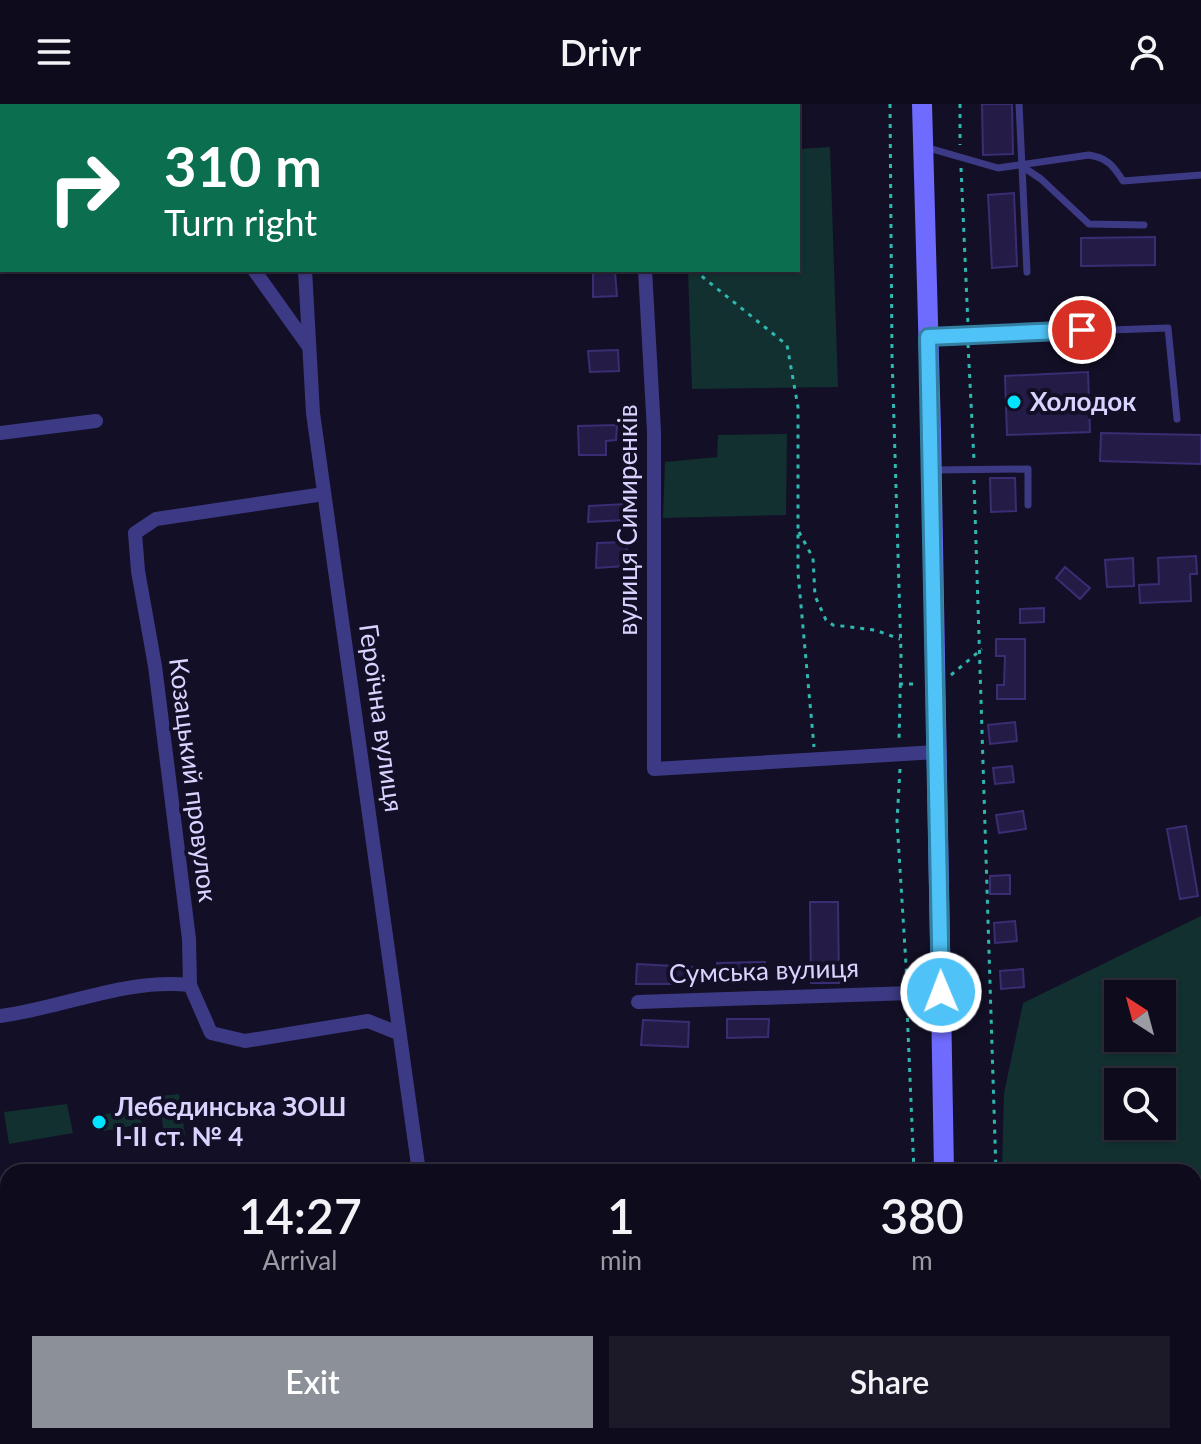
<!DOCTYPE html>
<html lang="en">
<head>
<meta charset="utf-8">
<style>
	:root { --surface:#0e0b1c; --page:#1c1929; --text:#f1f3f6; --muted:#9b9ba3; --line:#2e2b3b; --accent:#8c9099 }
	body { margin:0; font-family:Lato,sans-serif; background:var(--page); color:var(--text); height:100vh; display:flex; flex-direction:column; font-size:30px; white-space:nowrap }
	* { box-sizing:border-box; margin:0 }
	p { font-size:26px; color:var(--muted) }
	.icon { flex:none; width:44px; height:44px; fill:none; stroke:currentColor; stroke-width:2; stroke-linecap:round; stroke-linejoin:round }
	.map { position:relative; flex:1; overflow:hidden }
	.drawer { position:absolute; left:0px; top:1060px; width:1202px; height:280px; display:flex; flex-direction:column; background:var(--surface); border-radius:24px 24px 0 0; box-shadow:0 2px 6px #0004,0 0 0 2px var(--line) }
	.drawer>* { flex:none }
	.guide { position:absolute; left:0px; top:0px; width:800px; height:168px; box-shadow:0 2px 6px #0004,0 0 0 2px var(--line); background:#0b6e4f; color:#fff; overflow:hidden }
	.needle { width:52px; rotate:324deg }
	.buttons { position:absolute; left:1104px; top:876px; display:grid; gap:16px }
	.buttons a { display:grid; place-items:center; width:72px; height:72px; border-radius:0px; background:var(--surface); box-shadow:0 2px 6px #0004,0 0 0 2px var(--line); font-size:40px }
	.pin { position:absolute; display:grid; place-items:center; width:68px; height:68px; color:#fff; margin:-34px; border:4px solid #fff; border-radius:50%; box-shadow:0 2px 8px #0007 }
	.me { position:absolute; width:88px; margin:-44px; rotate:359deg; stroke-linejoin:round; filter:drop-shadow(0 0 6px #0008) }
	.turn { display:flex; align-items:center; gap:28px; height:168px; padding:0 32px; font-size:36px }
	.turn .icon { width:104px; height:104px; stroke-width:2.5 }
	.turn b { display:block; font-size:56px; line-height:68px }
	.eta { display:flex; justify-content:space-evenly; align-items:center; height:136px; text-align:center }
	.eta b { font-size:48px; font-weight:600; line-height:56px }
	.action { display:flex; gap:16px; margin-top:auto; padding:16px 32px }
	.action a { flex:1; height:92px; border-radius:0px; background:var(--accent); color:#fff; font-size:32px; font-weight:600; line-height:92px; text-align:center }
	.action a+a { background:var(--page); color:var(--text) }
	header { display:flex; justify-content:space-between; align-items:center; height:104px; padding:0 32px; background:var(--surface); font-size:36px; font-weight:600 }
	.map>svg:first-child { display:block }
	.green { fill:#12302f; fill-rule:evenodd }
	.building { fill:#241b47; stroke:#3b2d73; stroke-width:2 }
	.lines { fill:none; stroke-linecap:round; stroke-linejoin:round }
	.path { stroke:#2fb8b0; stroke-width:3; stroke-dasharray:4 6; stroke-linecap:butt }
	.service { stroke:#3d3a85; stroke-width:7 }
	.minor { stroke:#3d3a85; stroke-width:14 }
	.secondary { stroke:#6f6bff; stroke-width:20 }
	.route-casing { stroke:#337fa1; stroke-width:20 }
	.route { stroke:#4fc3f7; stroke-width:14 }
	.poi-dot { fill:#00e5ff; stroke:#130f26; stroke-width:3 }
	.labels { text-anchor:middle; stroke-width:8; stroke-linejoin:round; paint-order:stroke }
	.poi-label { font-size:26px; font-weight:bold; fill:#d9d4ff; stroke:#130f26; text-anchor:start }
	.street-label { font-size:26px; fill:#d9d4ff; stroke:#130f26 }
</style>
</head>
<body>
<header><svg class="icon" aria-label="menu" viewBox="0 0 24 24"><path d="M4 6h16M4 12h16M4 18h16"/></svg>Drivr<svg class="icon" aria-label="person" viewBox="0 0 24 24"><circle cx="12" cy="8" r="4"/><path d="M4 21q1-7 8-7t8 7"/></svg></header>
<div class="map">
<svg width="1201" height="1340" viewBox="0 0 1201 1340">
	<rect width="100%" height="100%" fill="#130f26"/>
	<g class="green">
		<path d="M830 43 838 283 692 285 688 166H798V45Z"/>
		<path d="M787 330 786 411 663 414 665 358 717 353 718 331Z"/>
		<path d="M1201 812V1163L1194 1161V1068H1002L1004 989 1023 899ZM1118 890H1162V934H1118ZM1162 978V1022H1118V978Z"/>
		<path d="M179 990 185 1031 164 1034 160 992Z"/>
		<path d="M67 1000 73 1029 9 1040 4 1008Z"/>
		<path d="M138 1004 142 1020 104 1027 102 1011Z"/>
		<path d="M950 1332H1149L1141 1340H950Z"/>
	</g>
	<g class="building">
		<path d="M982 0H1012L1013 50 983 51Z"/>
		<path d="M1014 89 1017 162 992 164 988 91Z"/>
		<path d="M1155 133V161L1081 162V134Z"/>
		<path d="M615 168 617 192 593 193V169Z"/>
		<path d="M618 246 619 267 590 268 588 247Z"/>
		<path d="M1088 268 1090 328 1007 331 1005 272Z"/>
		<path d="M617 321 616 336 606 337V351H579L578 322Z"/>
		<path d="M1101 329 1201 331V360L1100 357Z"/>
		<path d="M990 374H1015L1016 407 991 408Z"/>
		<path d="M626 400 625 416 588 418 589 402Z"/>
		<path d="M627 438 626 462 596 464 597 439Z"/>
		<path d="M1196 452 1197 470H1190L1191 497 1140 499 1139 481 1159 480 1158 454Z"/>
		<path d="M1133 454 1134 482 1107 483 1105 456Z"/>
		<path d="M1065 463 1090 484 1080 495 1056 474Z"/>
		<path d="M1044 504V518L1020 519V505Z"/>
		<path d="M996 535H1025V595H997V581H1004L1005 552H996Z"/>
		<path d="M1015 618 1017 637 990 640 988 621Z"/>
		<path d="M1012 662 1014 678 995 680 993 664Z"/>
		<path d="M1023 707 1026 725 999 729 996 711Z"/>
		<path d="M1186 722 1198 792 1180 795 1167 725Z"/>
		<path d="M1010 771V790H990V772Z"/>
		<path d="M810 798H838L839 879H811Z"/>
		<path d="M1015 817 1017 837 995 839 994 819Z"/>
		<path d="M765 858V878L717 879V859Z"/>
		<path d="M637 860 692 863 691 880H636Z"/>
		<path d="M1023 865 1024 883 1001 885 1000 867Z"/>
		<path d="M727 915H769L768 933 727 934Z"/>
		<path d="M643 916 689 918 688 943 641 941Z"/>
	</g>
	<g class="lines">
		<g class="path">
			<path d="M890 0 892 252 901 549 899 637"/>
			<path d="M960 0V41"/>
			<path d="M961 64 968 221"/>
			<path d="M694 166 787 241 798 303V469L814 643"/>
			<path d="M968 240 974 357"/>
			<path d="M974 376 996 1068"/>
			<path d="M799 428 813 454 815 492 826 516 833 521 875 526 900 535"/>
			<path d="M951 571 982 545"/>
			<path d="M899 580H918"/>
			<path d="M900 665 897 717 907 877"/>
			<path d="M907 904 914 1068"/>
			<path d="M1194 1326 1201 1320"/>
			<path d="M1116 1332 1123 1340"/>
			<path d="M894 1340 895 1332"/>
			<path d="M971 1340 972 1332"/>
			<path d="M1090 1340 1097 1332"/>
			<path d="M1176 1340 1186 1332"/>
		</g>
		<g class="service">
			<path d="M1019 0 1027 168"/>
			<path d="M925 43 998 64 1089 51C1107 54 1113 61 1123 77L1201 71"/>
			<path d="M1020 61 1041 75 1089 120 1144 121"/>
			<path d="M931 232 1168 224 1177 315"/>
			<path d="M934 366 1028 365V401"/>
		</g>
		<g class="minor">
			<path d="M635 0V2"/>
			<path d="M334 2 335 0"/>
			<path d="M0 7 2 4"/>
			<path d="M0 117H2"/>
			<path d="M254 166 309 243"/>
			<path d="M305 166 313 309 419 1068"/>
			<path d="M645 166 654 327V665L937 648"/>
			<path d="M0 329 96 317"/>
			<path d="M324 390 156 415 135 429 138 467 155 562 189 835 190 881 211 929 245 937 368 917 398 929"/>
			<path d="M638 898 941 888"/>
			<path d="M0 912C63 904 125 874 190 881"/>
			<path d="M0 1184 8 1183"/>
			<path d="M1194 1303 1201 1297"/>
			<path d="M76 1340 78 1332"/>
			<path d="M1153 1340 1162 1332"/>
		</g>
		<g class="secondary">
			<path d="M922 0 931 327 944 1068"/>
			<path d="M1194 1184H1201"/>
			<path d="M943 1340V1332"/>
		</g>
	</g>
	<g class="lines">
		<g class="route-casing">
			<path id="route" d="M941 888 928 233 1082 226"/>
		</g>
		<use href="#route" class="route"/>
	</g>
	<g class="poi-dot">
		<circle cx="1014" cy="298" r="8"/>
		<circle cx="99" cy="1018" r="8"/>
	</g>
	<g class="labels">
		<g class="poi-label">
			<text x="1030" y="307">Холодок</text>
			<text x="115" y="1012">Лебединська ЗОШ<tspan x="115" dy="30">І-ІІ ст. № 4</tspan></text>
		</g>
		<g class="street-label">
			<text transform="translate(628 416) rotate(-90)" y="9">вулиця Симиренків</text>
			<text transform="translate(381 614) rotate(82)" y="9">Героїчна вулиця</text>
			<text transform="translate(193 676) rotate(83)" y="9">Козацький провулок</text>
			<text transform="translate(764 867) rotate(-2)" y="9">Сумська вулиця</text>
		</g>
	</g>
</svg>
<div class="buttons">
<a><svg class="needle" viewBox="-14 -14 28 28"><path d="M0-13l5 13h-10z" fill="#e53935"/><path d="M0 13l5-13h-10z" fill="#9b9ba3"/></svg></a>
<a><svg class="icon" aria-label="search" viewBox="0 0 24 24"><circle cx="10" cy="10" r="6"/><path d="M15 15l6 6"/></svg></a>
</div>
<div class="pin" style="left:1082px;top:226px;background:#d93025"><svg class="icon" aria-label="arrive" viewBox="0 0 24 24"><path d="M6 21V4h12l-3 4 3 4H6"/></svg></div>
<svg class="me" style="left:941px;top:888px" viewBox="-20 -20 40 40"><circle r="17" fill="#4fc3f7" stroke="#fff" stroke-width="3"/><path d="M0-11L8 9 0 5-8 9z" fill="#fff"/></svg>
<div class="guide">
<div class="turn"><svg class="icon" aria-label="right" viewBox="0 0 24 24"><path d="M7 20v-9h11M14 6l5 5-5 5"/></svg><div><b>310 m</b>Turn right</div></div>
</div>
<section class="drawer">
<div class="eta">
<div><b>14:27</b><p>Arrival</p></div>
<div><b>1</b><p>min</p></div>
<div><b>380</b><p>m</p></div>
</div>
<div class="action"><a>Exit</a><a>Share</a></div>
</section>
</div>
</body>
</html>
